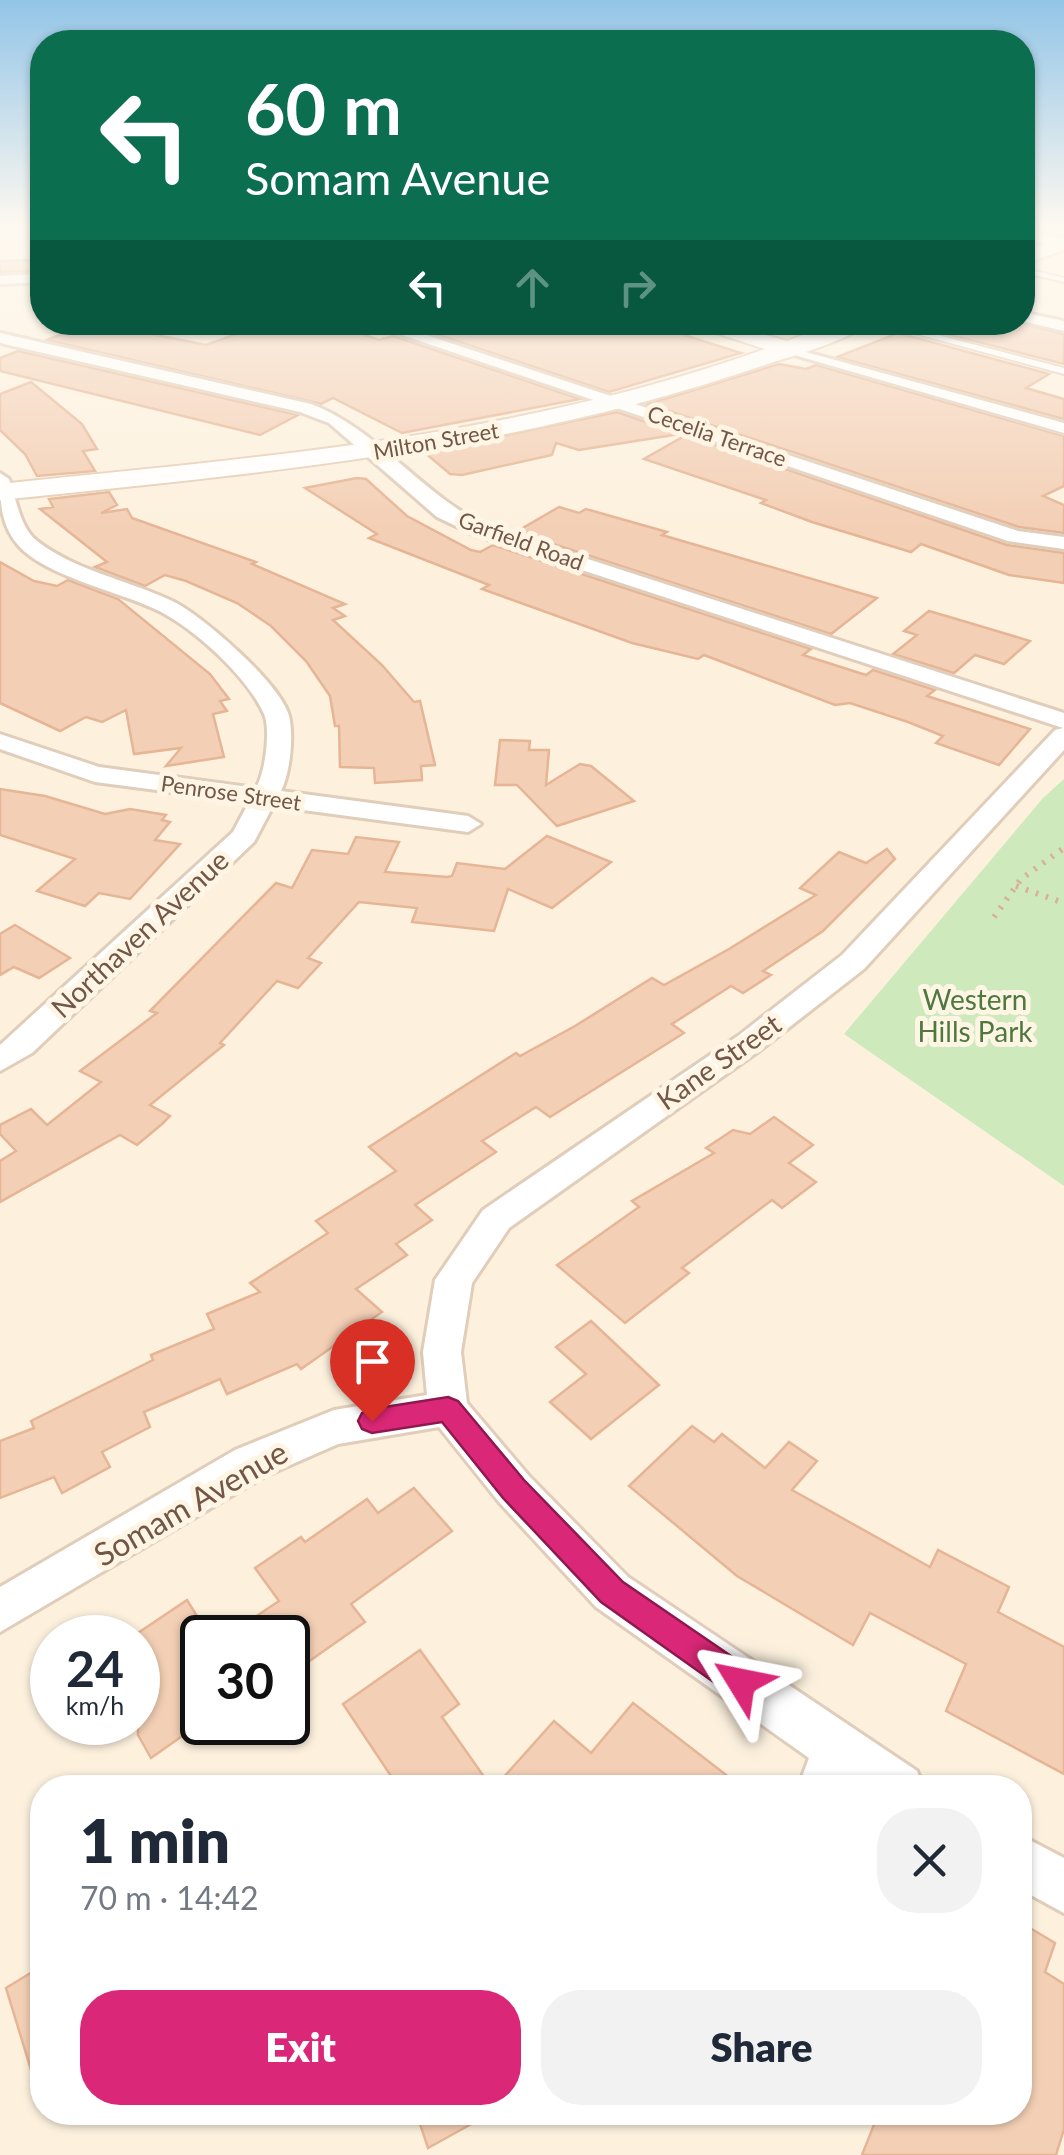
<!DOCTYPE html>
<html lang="en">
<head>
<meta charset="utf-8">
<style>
	:root { --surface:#fff; --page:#f2f2f3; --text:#1f2937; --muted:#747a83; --accent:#db2777 }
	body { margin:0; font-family:Lato,sans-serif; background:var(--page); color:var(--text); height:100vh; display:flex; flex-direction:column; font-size:38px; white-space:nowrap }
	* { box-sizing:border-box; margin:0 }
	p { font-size:32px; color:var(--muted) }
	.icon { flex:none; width:55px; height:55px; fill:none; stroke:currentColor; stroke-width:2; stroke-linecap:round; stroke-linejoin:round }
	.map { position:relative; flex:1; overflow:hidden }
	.drawer { position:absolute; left:30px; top:1775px; width:1002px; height:350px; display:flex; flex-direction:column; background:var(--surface); border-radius:40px; box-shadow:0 2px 8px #0004 }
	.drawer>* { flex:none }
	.guide { position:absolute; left:30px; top:30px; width:1005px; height:305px; border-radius:40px; box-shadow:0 2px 8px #0004; background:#0b6e4f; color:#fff; overflow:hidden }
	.speed { position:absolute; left:30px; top:1615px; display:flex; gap:20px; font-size:50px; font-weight:700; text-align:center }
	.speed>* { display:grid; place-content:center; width:130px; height:130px; border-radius:50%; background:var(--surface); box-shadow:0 2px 8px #0004; line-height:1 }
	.speed small { font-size:25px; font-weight:400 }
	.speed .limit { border:5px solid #111; border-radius:15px; background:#fff; color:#111 }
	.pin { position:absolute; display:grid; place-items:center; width:85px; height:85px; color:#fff; margin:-102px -42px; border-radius:50% 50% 50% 0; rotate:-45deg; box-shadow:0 0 10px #0007 }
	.pin .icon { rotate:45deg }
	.me { position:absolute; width:110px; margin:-55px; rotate:305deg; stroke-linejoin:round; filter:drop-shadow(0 0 8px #0008) }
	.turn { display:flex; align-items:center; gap:35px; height:210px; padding:0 50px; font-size:45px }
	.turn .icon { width:130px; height:130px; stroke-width:2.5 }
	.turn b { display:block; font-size:70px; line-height:85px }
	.lanes { display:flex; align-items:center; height:95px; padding:0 50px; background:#0003; justify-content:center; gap:50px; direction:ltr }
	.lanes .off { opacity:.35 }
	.round { display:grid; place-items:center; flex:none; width:105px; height:105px; border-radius:40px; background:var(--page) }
	.overview { display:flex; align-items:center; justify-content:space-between; height:170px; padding:0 50px }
	h1 { font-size:60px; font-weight:800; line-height:75px }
	.action { display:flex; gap:20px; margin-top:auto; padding:20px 50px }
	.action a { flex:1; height:115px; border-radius:40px; background:var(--accent); color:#fff; font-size:40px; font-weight:800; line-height:115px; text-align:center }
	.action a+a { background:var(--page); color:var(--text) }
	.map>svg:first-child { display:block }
	.green { fill:#ceeabd }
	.building { fill:#f3cfb5; stroke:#e6b595; stroke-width:2.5 }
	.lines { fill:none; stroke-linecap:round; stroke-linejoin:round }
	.lane-casing { stroke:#e0cdba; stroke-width:4 }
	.street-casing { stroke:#e0cdba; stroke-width:6 }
	.secondary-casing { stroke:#e6ceb8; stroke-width:4 }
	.path { stroke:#d7b299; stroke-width:6; stroke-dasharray:2.5 8; stroke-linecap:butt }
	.lane { fill:#fff; fill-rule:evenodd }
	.street { fill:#fff; fill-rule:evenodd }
	.secondary { fill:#fff; fill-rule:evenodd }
	.route { fill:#db2777; stroke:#8e194d; stroke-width:2.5 }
	.labels { text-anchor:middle; stroke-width:10; stroke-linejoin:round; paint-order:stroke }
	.far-street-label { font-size:22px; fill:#735746; stroke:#fff5e5 }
	.street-label { font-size:28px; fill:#735746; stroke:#fff5e5 }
	.park-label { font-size:28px; fill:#4e793e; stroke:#fff5e5 }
	.near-street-label { font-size:32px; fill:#735746; stroke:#fff5e5 }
</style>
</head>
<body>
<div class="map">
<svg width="1064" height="2155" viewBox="0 0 1064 2155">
	<rect width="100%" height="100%" fill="#fdf1de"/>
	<path class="green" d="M1064 779V1186L844 1034 1043 798Z"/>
	<g class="building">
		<path d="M42 260V270L0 272V261Z"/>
		<path d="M92 322 206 345 270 322 310 327 327 322 379 340 393 336 580 399 402 433 333 398 321 404 47 340Z"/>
		<path d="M436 322H643L741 353 609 392 418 328Z"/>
		<path d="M924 322H1019L1064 334V364L916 326Z"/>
		<path d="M898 333 1049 374 1026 388 1064 399V419L837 357Z"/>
		<path d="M18 351 298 415 260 435 0 371V358Z"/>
		<path d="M779 364 806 369 816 365 1064 436V486L1043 496 1064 505V533L1019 527 648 404Z"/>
		<path d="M31 382 82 424 97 449 83 451 95 471 37 476 25 454 0 430V394Z"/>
		<path d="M617 412 680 434 579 450 556 443 552 455 462 475 450 474 424 452Z"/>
		<path d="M686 435 1007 545 1064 553V583L1009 575 921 544 911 552 812 522 761 503 766 500 644 459Z"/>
		<path d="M357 478 366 479 407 516 471 550 480 552 493 545 811 649 803 655 866 675 873 670 935 690 927 696 1030 729 999 765 936 743 943 736 908 722 850 703 835 705 704 655 698 659 632 643 482 589 489 585 369 538 377 534 305 488Z"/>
		<path d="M109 492 117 505 101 513 127 509 132 518 256 562 252 564 345 604 333 608 345 616 333 620 382 665 414 702 420 701 435 765 421 766 422 780 375 783 374 768 340 767 339 726H335L330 696 306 661 271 626 237 603 186 581 165 575 145 586 95 567 107 562 40 509 53 507 49 499Z"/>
		<path d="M559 507 579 513 586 509 667 532 662 535 877 598 831 634 516 532Z"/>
		<path d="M0 562 34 581 57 586 68 580 118 599 210 674 229 699 220 701 227 711 213 714 224 757 166 766 181 748 134 754 126 710 102 722 86 717 60 731 0 703Z"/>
		<path d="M929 611 953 618 1030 641 1004 664 975 655 954 673 893 654 917 635 904 631Z"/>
		<path d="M500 740 530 741 529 750H549L546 785 580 764 591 766 634 801 557 826 517 785H495Z"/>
		<path d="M0 789 45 796 105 814 130 809 166 815 162 820 170 822 155 840 180 844 130 899 99 893 85 906 37 891 75 859 0 835Z"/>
		<path d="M547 836 611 862 552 908 508 889 494 931 412 922 417 908 359 902 308 958 321 963 298 988 277 981 220 1043 224 1045 150 1105 170 1116 162 1124 137 1145 120 1135 0 1202V1161L16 1151 0 1134V1125L31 1109 47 1125 101 1082 80 1071 157 1013 150 1011 276 883 292 888 312 850 348 854 356 837 399 842 385 872 447 877 452 876 457 863 505 869Z"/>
		<path d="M887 849 895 859 823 931 763 971 771 975 743 993 731 986 672 1024 684 1033 550 1117 536 1107 482 1141 496 1152 415 1205 432 1220 396 1244 407 1255 356 1289 382 1312 301 1369 297 1364 227 1394 220 1379 144 1412 150 1427 102 1452 110 1467 62 1493 54 1477 0 1498V1441L34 1428 31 1421 153 1360 151 1355 214 1329 207 1314 260 1292 250 1283 328 1233 316 1221 396 1171 369 1147 516 1053 520 1056 575 1026 652 978 664 985 729 949 816 895 800 888 839 852 866 863Z"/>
		<path d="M15 925 70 958 39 978 14 967 0 975V934Z"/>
		<path d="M774 1117 813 1145 789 1163 816 1182 782 1208 772 1200 682 1268 689 1273 625 1323 557 1265 639 1207 632 1201 714 1153 706 1148 733 1130 750 1134Z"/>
		<path d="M591 1321 659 1385 591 1439 550 1402 586 1374 556 1347Z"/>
		<path d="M692 1426 714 1442 722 1434 765 1468 789 1442 817 1461 792 1490 930 1567 938 1550 1009 1587 998 1612 1064 1647V1774L946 1711 966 1664 870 1613 853 1645 737 1576 629 1486Z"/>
		<path d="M414 1488 452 1531 351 1604 365 1622 288 1676V1638H224L279 1601 255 1568 301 1537 305 1542 367 1499 378 1513Z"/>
		<path d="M187 1600 202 1624V1722L151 1758 138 1735V1633Z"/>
		<path d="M420 1650 459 1704 442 1717 492 1788H399L343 1704Z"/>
		<path d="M633 1703 743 1788H494L554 1721 591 1753Z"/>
		<path d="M1020 1922 1055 1943 1045 1972 1064 1984V2129L1056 2155H862L879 2112H1020Z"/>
		<path d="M42 1966V2085L36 2086 6 1988Z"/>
		<path d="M416 2112H493L428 2148Z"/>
	</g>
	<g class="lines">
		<g class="lane-casing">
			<g id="lane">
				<path d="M1022 268 1064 278V282L1022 272Z"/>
				<path d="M873 322H888L1064 368V374Z"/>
			</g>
		</g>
		<g class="street-casing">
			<g id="street">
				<path d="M1022 230 1064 239V247L1022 238Z"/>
				<path d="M42 274V282L0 284V276Z"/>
				<path d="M1022 312 1064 321V331L1022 321Z"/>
				<path d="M364 322H387L1018 531 1064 537V549L1008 541Z"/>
				<path d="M0 333 311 404C378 429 421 495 489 527L1064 713V750L864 969 760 1050 509 1228 472 1283 461 1352 467 1403 529 1476 628 1577 917 1771 924 1788H854L848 1784 847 1788H798L809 1758 596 1607 499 1502 439 1427 338 1444 265 1476 0 1632V1587L235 1450 334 1410 427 1395 423 1352 435 1280 483 1210 738 1036 842 955 1055 730 1063 728 475 535 437 517 329 423 300 412 0 343Z"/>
				<path d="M784 346 1064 423V433L784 352Z"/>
				<path d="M0 473 9 479C16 498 20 528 37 541 74 570 127 580 170 600 200 613 281 684 289 716 294 736 290 773 281 791L468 816 481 824 468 832 273 806 254 842 32 1053 0 1071V1045L233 832 249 802 95 782 0 749V734L99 767 256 788C265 773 271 730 264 714 247 676 192 626 155 609 117 591 45 576 18 545 0 524 0 500 0 473Z"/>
				<path d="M1020 1835 1064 1858V1913L1020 1889Z"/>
			</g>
		</g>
		<g class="secondary-casing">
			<g id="secondary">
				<path d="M1064 237V250L1022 265V252Z"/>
				<path d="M682 322H719L787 341 837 322H869C850 341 791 356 765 365 516 451 260 473 0 500V484C260 457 517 438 765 349Z"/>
			</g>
		</g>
		<g class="path">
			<path d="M1016 886 1064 903"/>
			<path d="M994 917 1021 879 1064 848"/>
		</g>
		<use href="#lane" class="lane"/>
		<use href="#street" class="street"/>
		<use href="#secondary" class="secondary"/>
	</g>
	<linearGradient id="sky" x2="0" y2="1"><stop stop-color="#93c5e7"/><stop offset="0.43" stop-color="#fef9f0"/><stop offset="1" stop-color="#fef9f0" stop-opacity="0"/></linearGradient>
	<rect width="1064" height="528" fill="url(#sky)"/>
	<path class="route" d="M448 1397 458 1401 524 1480 623 1582 753 1671 757 1682 753 1693 741 1698 729 1693 601 1602 503 1498 442 1422 372 1433 362 1429 358 1421 362 1413 372 1409Z"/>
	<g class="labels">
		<g class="far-street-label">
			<text transform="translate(717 436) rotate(19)" y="8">Cecelia Terrace</text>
			<text transform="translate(436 441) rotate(-10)" y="8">Milton Street</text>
			<text transform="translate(521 541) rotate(20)" y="8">Garfield Road</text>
			<text transform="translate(231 793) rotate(8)" y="8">Penrose Street</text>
		</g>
		<g class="street-label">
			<text transform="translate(140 934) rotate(-43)" y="10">Northaven Avenue</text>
			<text transform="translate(719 1062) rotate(-35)" y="10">Kane Street</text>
		</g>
		<g class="park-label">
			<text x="975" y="1010">Western<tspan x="975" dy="32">Hills Park</tspan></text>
		</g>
		<g class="near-street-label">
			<text transform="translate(191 1504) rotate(-30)" y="11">Somam Avenue</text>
		</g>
	</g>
</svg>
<div class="speed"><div>24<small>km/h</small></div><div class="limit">30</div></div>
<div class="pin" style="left:372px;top:1421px;background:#d93025"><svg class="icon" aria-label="arrive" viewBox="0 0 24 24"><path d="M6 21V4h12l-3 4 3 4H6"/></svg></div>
<svg class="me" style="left:741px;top:1682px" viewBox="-20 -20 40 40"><path d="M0-17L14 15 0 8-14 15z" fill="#db2777" stroke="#fff" stroke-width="4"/></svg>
<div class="guide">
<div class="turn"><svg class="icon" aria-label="left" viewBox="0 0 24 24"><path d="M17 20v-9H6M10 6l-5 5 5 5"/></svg><div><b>60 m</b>Somam Avenue</div></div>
<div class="lanes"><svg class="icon" aria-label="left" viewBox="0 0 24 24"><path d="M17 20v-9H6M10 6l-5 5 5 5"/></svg><svg class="icon off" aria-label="ahead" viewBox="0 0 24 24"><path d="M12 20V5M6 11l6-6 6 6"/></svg><svg class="icon off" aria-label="right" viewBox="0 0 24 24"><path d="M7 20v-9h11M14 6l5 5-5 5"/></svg></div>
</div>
<section class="drawer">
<div class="overview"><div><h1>1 min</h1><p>70 m · 14:42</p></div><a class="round"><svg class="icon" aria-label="close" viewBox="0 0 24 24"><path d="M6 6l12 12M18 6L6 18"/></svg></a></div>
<div class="action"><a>Exit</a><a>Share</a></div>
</section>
</div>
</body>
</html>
